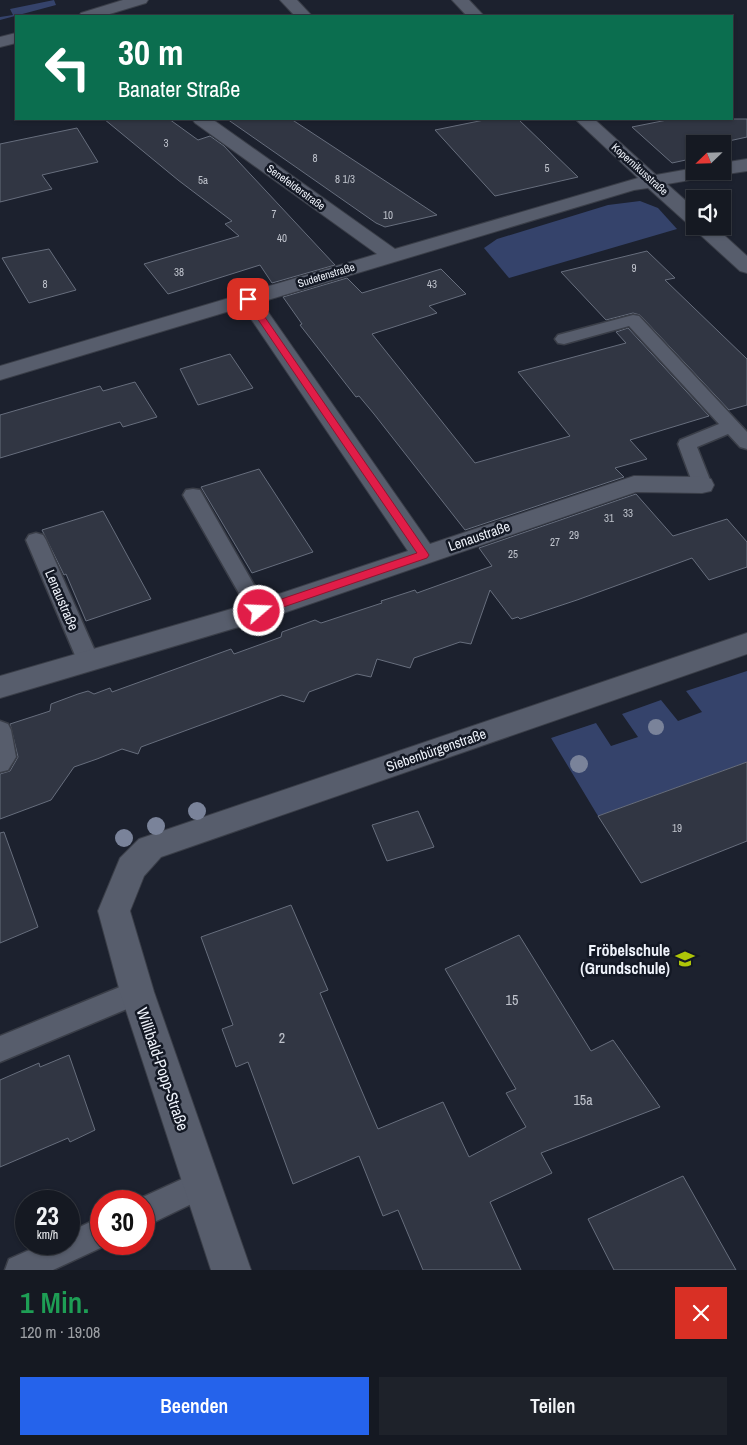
<!DOCTYPE html>
<html lang="de">
<head>
<meta charset="utf-8">
<style>
	:root { --surface:#151922; --page:#1e222a; --text:#f1f3f6; --muted:#9da0a5; --line:#343840; --accent:#2563eb }
	body { margin:0; font-family:"Archivo Narrow",sans-serif; background:var(--page); color:var(--text); height:100vh; display:flex; flex-direction:column; font-size:19px; white-space:nowrap }
	* { box-sizing:border-box; margin:0 }
	p { font-size:16px; color:var(--muted) }
	.icon { flex:none; width:28px; height:28px; fill:none; stroke:currentColor; stroke-width:2; stroke-linecap:round; stroke-linejoin:round }
	.map { position:relative; height:1270px; overflow:hidden }
	.panel { display:flex; flex-direction:column; background:var(--surface); flex:1 }
	.panel>* { flex:none }
	.banner { position:absolute; left:15px; top:15px; width:718px; height:105px; border-radius:0px; box-shadow:0 1px 4px #0004,0 0 0 1px var(--line); background:#0b6e4f; color:#fff; overflow:hidden }
	.needle { width:32px; rotate:247deg }
	.controls { position:absolute; left:686px; top:135px; display:grid; gap:10px }
	.controls a { display:grid; place-items:center; width:45px; height:45px; border-radius:0px; background:var(--surface); box-shadow:0 1px 4px #0004,0 0 0 1px var(--line); font-size:25px }
	.speed { position:absolute; left:15px; top:1190px; display:flex; gap:10px; font-size:25px; font-weight:700; text-align:center }
	.speed>* { display:grid; place-content:center; width:65px; height:65px; border-radius:50%; background:var(--surface); box-shadow:0 1px 4px #0004,0 0 0 1px var(--line); line-height:1 }
	.speed small { font-size:12px; font-weight:400 }
	.speed .limit { border:8px solid #d22; background:#fff; color:#111 }
	.pin { position:absolute; display:grid; place-items:center; width:42px; height:42px; color:#fff; margin:-21px; border-radius:10px; box-shadow:0 2px 8px #0006 }
	.me { position:absolute; width:55px; margin:-28px; rotate:71deg; stroke-linejoin:round; filter:drop-shadow(0 0 4px #0008) }
	.turn { display:flex; align-items:center; gap:18px; height:105px; padding:0 20px; font-size:22px }
	.turn .icon { width:65px; height:65px; stroke-width:2.5 }
	.turn b { display:block; font-size:35px; line-height:42px }
	.round { display:grid; place-items:center; flex:none; width:52px; height:52px; border-radius:0px; background:var(--page) }
	.headline { display:flex; align-items:center; justify-content:space-between; height:85px; padding:0 20px }
	h1 { font-size:30px; font-weight:600; line-height:38px; color:#1e9e55 }
	.button { display:flex; gap:10px; margin-top:auto; padding:10px 20px }
	.button a { flex:1; height:58px; border-radius:0px; background:var(--accent); color:#fff; font-size:20px; font-weight:600; line-height:58px; text-align:center }
	.button a+a { background:var(--page); color:var(--text) }
	.map>svg:first-child { display:block }
	.green { fill:#35436b }
	.building { fill:#313643; stroke:#676e7d }
	.lines { fill:none; stroke-linecap:round; stroke-linejoin:round }
	.service-casing { stroke:#3a3e48; stroke-width:3 }
	.minor-casing { stroke:#3a3e48; stroke-width:2 }
	.secondary-casing { stroke:#3a3e48; stroke-width:2 }
	.service { fill:#575d6c; fill-rule:evenodd }
	.minor { fill:#575d6c; fill-rule:evenodd }
	.secondary { fill:#575d6c; fill-rule:evenodd }
	.tree { fill:#7a839a }
	.route { fill:#e11d48; stroke:#92132f }
	.labels { text-anchor:middle; stroke-width:5; stroke-linejoin:round; paint-order:stroke }
	.number-label { font-size:11px; fill:#bfc3cc }
	.far-street-label { font-size:11px; fill:#eef2fa; stroke:#131824 }
	.street-label { font-size:14px; fill:#eef2fa; stroke:#131824 }
	.near-number-label { font-size:14px; fill:#bfc3cc }
	.near-poi-label { font-size:16px; font-weight:bold; fill:#eef2fa; stroke:#131824; text-anchor:end }
	.near-street-label { font-size:16px; fill:#eef2fa; stroke:#131824 }
</style>
</head>
<body>
<div class="map">
<svg width="747" height="1270" viewBox="0 0 747 1270">
	<rect width="100%" height="100%" fill="#1c212e"/>
	<g class="green">
		<path d="M54 0 56 5 0 20V17L13 15 10 9Z"/>
		<path d="M640 201 658 208 677 229 509 278 484 248 497 239 608 205Z"/>
		<path d="M747 671V762L598 816 551 738 596 723 611 746 638 737 622 714 661 700 678 721 702 712 686 691Z"/>
	</g>
	<g class="building">
		<path d="M104 119H169L198 140 210 136 224 146 335 265 272 283 260 265 168 294 144 264 239 236 225 224 232 221 178 180Z"/>
		<path d="M227 119H291L437 215 385 227 376 223Z"/>
		<path d="M489 119H518L578 177 495 196 435 130Z"/>
		<path d="M672 119H747V137L715 144H695V158L672 163 632 127Z"/>
		<path d="M77 128 98 162 42 175 52 189 0 202V144Z"/>
		<path d="M49 249 76 290 29 303 2 258Z"/>
		<path d="M647 251 675 278 665 280 747 359V405L729 410 640 315 633 313 606 320 561 272Z"/>
		<path d="M441 269 466 294 429 306 437 313 372 334 475 463 570 436 518 372 626 343 616 332 628 328 709 416 630 440 647 459 615 468 624 477 465 530 374 414 359 396 356 397 300 325 302 324 283 297 347 278 362 293Z"/>
		<path d="M230 354 253 388 198 405 180 369Z"/>
		<path d="M135 382 157 417 123 427 120 422 0 458V415L100 386 103 391Z"/>
		<path d="M259 469 313 552 252 573 201 487Z"/>
		<path d="M636 494 673 536 727 519 747 542V567L709 580 692 558 577 600 520 619 518 617 512 619 490 590 471 644 460 642 414 658 410 668 377 659 371 677 357 674 309 692 304 702 282 695 141 747 138 754 122 749 97 759 74 767 51 800 0 819V774L10 771 18 757 10 724 50 711 51 704 78 694 88 691 94 694 110 688 112 692 231 649 234 654 281 637 282 632 315 620 321 623 382 603 381 601 415 590 417 593 492 566 479 548Z"/>
		<path d="M103 511 151 599 86 621 66 574 64 575 42 530Z"/>
		<path d="M747 762V841L641 883 598 816Z"/>
		<path d="M418 811 434 847 387 861 372 825Z"/>
		<path d="M4 832 38 927 0 943V833Z"/>
		<path d="M291 905 328 990 320 993 378 1129 443 1102 469 1157 526 1127 506 1093 516 1089 445 969 519 935 591 1051 613 1040 660 1107 541 1153 552 1173 490 1202 521 1270H423L398 1210 383 1216 359 1156 293 1184 248 1062 236 1067 222 1029 233 1025 201 937Z"/>
		<path d="M69 1055 95 1130 70 1142 68 1138 0 1167V1080L39 1063 40 1067Z"/>
		<path d="M683 1176 736 1270H614L588 1219Z"/>
	</g>
	<g class="lines">
		<g class="service-casing">
			<g id="service">
				<path d="M633 315 639 316 747 432V449L740 447 728 434 697 447 712 485 709 490 702 491 695 490 678 444 680 440 719 424 629 326 564 344 558 343 555 339 558 335Z"/>
				<path d="M193 489 200 490 266 606 269 611 266 616 259 619 252 616 183 495 186 490Z"/>
				<path d="M36 533 43 535 46 540 99 660 96 666 88 668 80 666 77 660 26 540 29 535Z"/>
				<path d="M0 721 8 724 11 730 16 757 8 770 0 772Z"/>
				<path d="M137 980 146 983 150 992 146 1001 0 1062V1036Z"/>
				<path d="M202 1170 212 1174 216 1184 212 1194 144 1227V1201H134Z"/>
				<path d="M101 1217V1244H109L53 1270H5L9 1259 43 1244H69V1232Z"/>
			</g>
		</g>
		<g class="minor-casing">
			<g id="minor">
				<path d="M280 0H297L312 16H295Z"/>
				<path d="M452 0H469L484 16H467Z"/>
				<path d="M192 119H212L395 249 638 178 575 119H594L656 175 695 168V171H722V163L747 159V171C720 175 695 179 667 184L695 209V226H714L747 256V273L740 271 695 230 692 225 688 224 648 188 634 190 261 302 430 544 634 476 702 477 711 479 714 485 711 491 702 493 636 492 269 618 0 698V676L252 603 408 551 243 307 0 380V366L377 254 195 123Z"/>
				<path d="M747 633V654L161 857 144 876 130 911 154 992 251 1270H211L120 992 98 911 120 858 139 839Z"/>
			</g>
		</g>
		<g class="secondary-casing">
			<g id="secondary">
				<path d="M123 0H148L146 3 103 16H79L81 13Z"/>
				<path d="M16 33V43L0 47V37Z"/>
			</g>
		</g>
		<use href="#service" class="service"/>
		<use href="#minor" class="minor"/>
		<use href="#secondary" class="secondary"/>
	</g>
	<g class="tree">
		<circle cx="656" cy="727" r="8"/>
		<circle cx="579" cy="764" r="9"/>
		<circle cx="197" cy="811" r="9"/>
		<circle cx="156" cy="826" r="9"/>
		<circle cx="124" cy="838" r="9"/>
	</g>
	<path class="route" d="M245 297H251L427 552 429 555 427 558 263 614H255L253 611 255 608 417 553 244 299Z"/>
	<defs>
		<g id="school-bare" transform="scale(1.5)"><path d="M0-5L7-2L0 1L-7-2ZM-4 1L0 2.5L4 1V4Q0 6-4 4Z" fill="#aec508" stroke="#131824" stroke-width="2.5" paint-order="stroke"/></g>
	</defs>
	<g fill-rule="evenodd">
		<use href="#school-bare" x="685" y="959"/>
	</g>
	<g class="labels">
		<g class="number-label">
			<text x="166" y="147">3</text>
			<text x="315" y="162">8</text>
			<text x="547" y="172">5</text>
			<text x="345" y="183">8 1/3</text>
			<text x="203" y="184">5a</text>
			<text x="274" y="218">7</text>
			<text x="388" y="219">10</text>
			<text x="282" y="242">40</text>
			<text x="634" y="272">9</text>
			<text x="179" y="276">38</text>
			<text x="45" y="288">8</text>
			<text x="432" y="288">43</text>
			<text x="628" y="517">33</text>
			<text x="609" y="522">31</text>
			<text x="574" y="539">29</text>
			<text x="555" y="546">27</text>
			<text x="513" y="558">25</text>
			<text x="677" y="832">19</text>
		</g>
		<g class="far-street-label">
			<text transform="translate(640 169) rotate(42)" y="4">Kopernikusstraße</text>
			<text transform="translate(296 187) rotate(36)" y="4">Senefelderstraße</text>
			<text transform="translate(326 275) rotate(-17)" y="4">Sudetenstraße</text>
		</g>
		<g class="street-label">
			<text transform="translate(479 536) rotate(-19)" y="5">Lenaustraße</text>
			<text transform="translate(62 600) rotate(67)" y="5">Lenaustraße</text>
			<text transform="translate(436 750) rotate(-19)" y="5">Siebenbürgenstraße</text>
		</g>
		<g class="near-number-label">
			<text x="512" y="1005">15</text>
			<text x="282" y="1043">2</text>
			<text x="583" y="1105">15a</text>
		</g>
		<g class="near-poi-label">
			<text x="670" y="956">Fröbelschule<tspan x="670" dy="18">(Grundschule)</tspan></text>
		</g>
		<g class="near-street-label">
			<text transform="translate(163 1069) rotate(71)" y="6">Willibald-Popp-Straße</text>
		</g>
	</g>
</svg>
<div class="controls">
<a><svg class="needle" viewBox="-14 -14 28 28"><path d="M0-13l5 13h-10z" fill="#e53935"/><path d="M0 13l5-13h-10z" fill="#9da0a5"/></svg></a>
<a><svg class="icon" aria-label="sound" viewBox="0 0 24 24"><path d="M4 9h4l5-4v14l-5-4H4zM17 9q2 3 0 6"/></svg></a>
</div>
<div class="speed"><div>23<small>km/h</small></div><div class="limit">30</div></div>
<div class="pin" style="left:248px;top:299px;background:#d93025"><svg class="icon" aria-label="arrive" viewBox="0 0 24 24"><path d="M6 21V4h12l-3 4 3 4H6"/></svg></div>
<svg class="me" style="left:259px;top:611px" viewBox="-20 -20 40 40"><circle r="17" fill="#e11d48" stroke="#fff" stroke-width="3"/><path d="M0-11L8 9 0 5-8 9z" fill="#fff"/></svg>
<div class="banner">
<div class="turn"><svg class="icon" aria-label="left" viewBox="0 0 24 24"><path d="M17 20v-9H6M10 6l-5 5 5 5"/></svg><div><b>30 m</b>Banater Straße</div></div>
</div>
</div>
<section class="panel">
<div class="headline"><div><h1>1 Min.</h1><p>120 m · 19:08</p></div><a class="round" style="background:#d93025;color:#fff"><svg class="icon" aria-label="close" viewBox="0 0 24 24"><path d="M6 6l12 12M18 6L6 18"/></svg></a></div>
<div class="button"><a>Beenden</a><a>Teilen</a></div>
</section>
</body>
</html>
